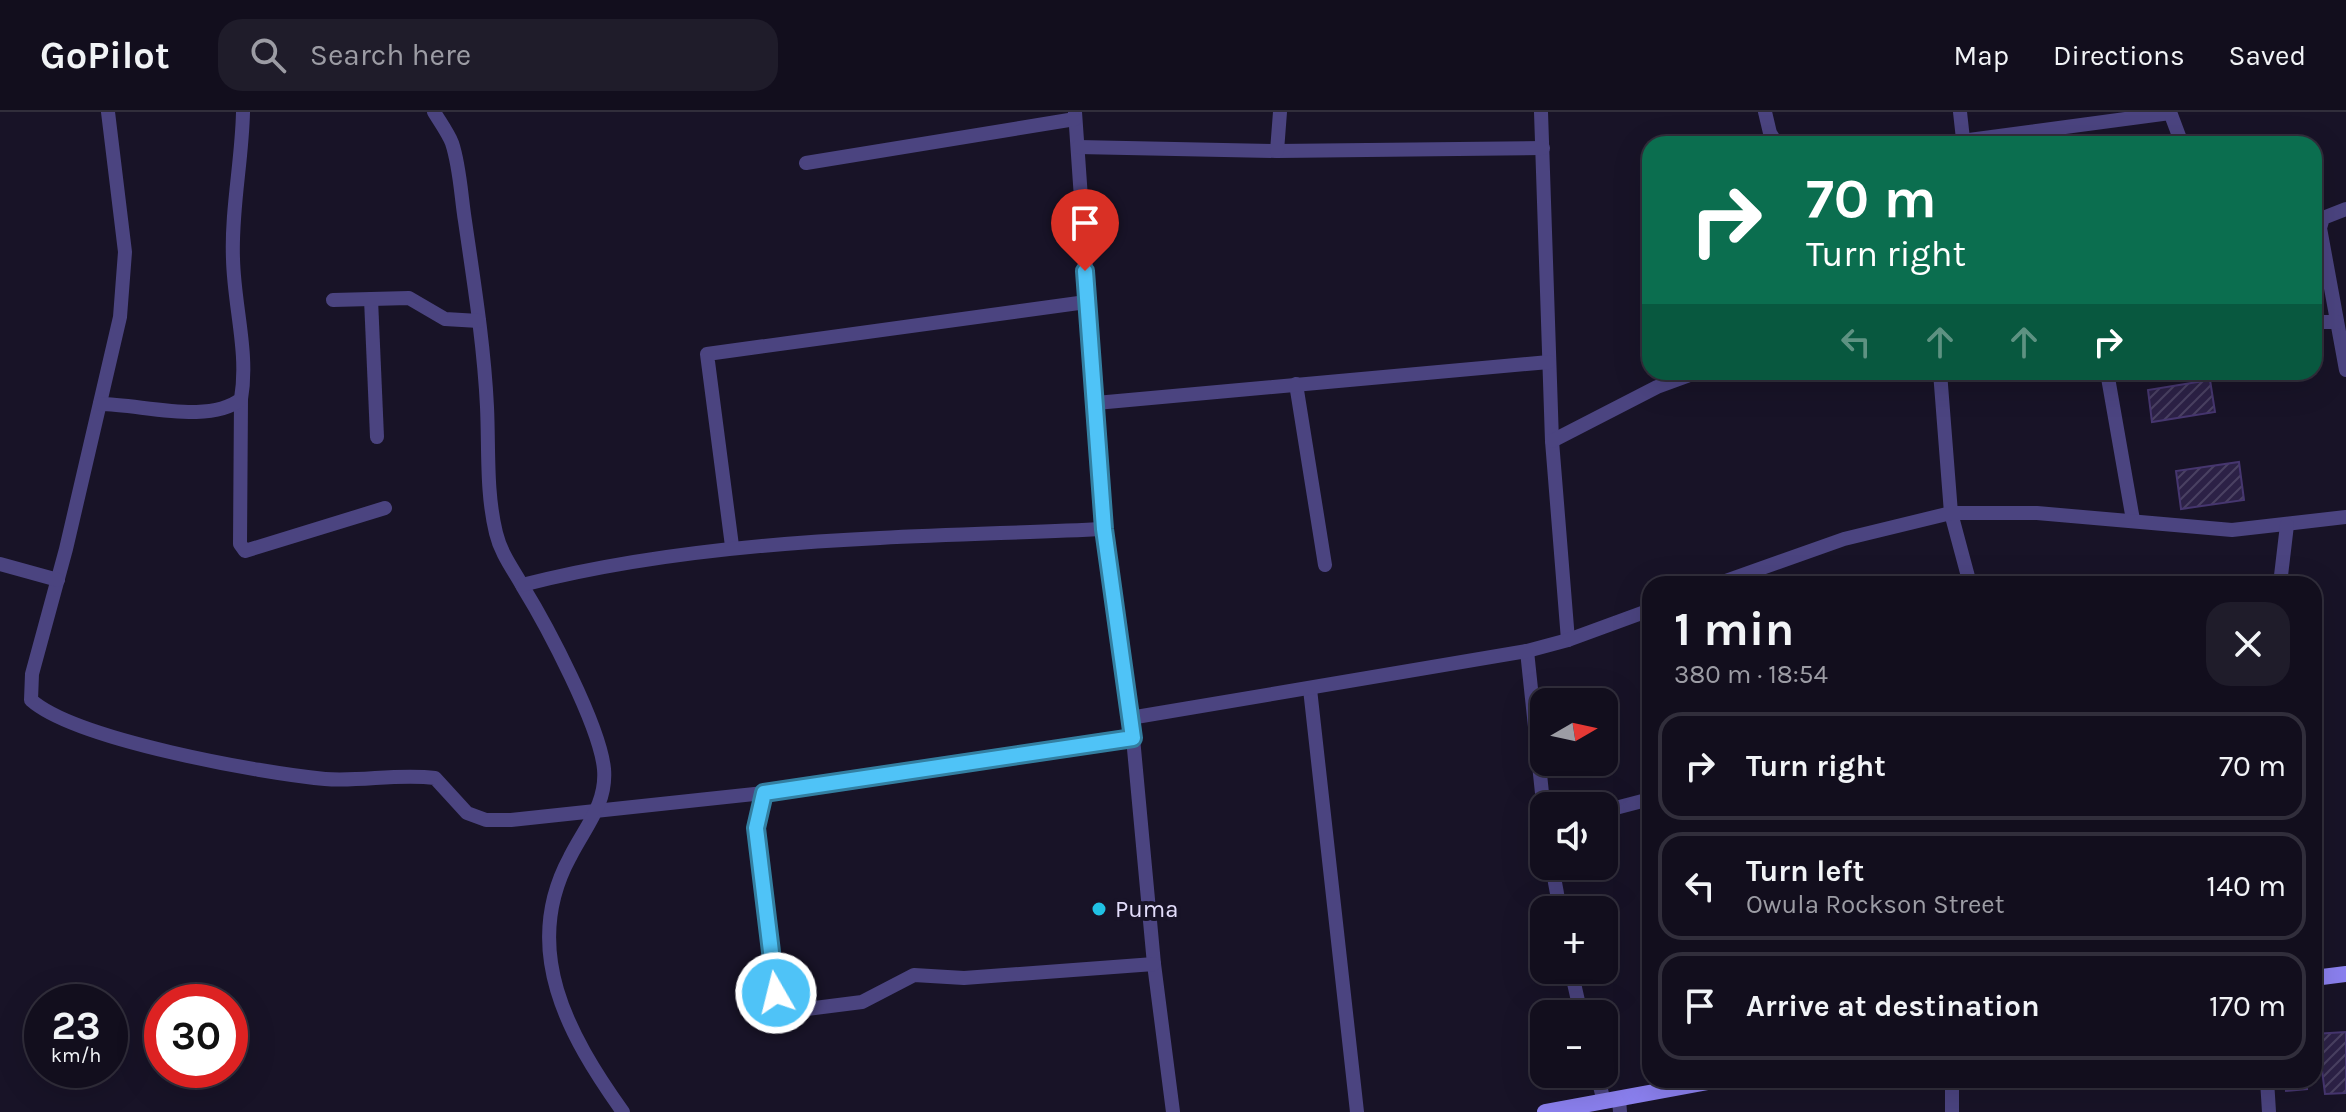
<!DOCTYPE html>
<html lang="en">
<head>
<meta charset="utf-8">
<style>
	:root { --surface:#120e1d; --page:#1f1c2a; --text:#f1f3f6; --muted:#9c9ca4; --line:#312e3b }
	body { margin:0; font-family:Karla,sans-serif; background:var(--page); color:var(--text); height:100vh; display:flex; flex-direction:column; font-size:30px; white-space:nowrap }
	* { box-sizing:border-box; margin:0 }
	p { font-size:26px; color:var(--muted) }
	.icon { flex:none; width:44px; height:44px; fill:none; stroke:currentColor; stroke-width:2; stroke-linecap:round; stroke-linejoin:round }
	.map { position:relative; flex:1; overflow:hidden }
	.details { position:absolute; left:1642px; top:464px; width:680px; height:512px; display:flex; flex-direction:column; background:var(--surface); border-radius:24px; box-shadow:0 8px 32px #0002,0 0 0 2px var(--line) }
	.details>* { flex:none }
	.top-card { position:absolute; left:1642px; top:24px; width:680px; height:244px; border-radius:24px; box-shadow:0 8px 32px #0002,0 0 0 2px var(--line); background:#0b6e4f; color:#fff; overflow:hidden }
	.needle { width:52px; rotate:81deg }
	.tools { position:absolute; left:1530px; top:576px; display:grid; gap:16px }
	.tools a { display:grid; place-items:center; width:88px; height:88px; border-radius:16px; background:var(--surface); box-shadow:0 8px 32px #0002,0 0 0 2px var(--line); font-size:40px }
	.speed { position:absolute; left:24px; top:872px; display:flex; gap:16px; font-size:40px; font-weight:700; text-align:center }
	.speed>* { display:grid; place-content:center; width:104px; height:104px; border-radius:50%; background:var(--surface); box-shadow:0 8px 32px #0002,0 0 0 2px var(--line); line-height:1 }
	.speed small { font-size:20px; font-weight:400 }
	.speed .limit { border:12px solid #d22; background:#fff; color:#111 }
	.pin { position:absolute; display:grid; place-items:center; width:68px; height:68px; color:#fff; margin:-82px -34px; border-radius:50% 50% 50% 0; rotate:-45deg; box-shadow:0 0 8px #0007 }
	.pin .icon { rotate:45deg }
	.me { position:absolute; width:88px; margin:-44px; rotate:352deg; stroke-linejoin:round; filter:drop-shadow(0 0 6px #0008) }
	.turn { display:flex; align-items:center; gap:28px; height:168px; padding:0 32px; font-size:36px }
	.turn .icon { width:104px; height:104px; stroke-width:2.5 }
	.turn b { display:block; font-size:56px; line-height:68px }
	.lanes { display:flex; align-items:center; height:76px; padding:0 32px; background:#0003; justify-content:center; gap:40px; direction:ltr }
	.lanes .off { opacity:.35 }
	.round { display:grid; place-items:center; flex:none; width:84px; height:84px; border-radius:24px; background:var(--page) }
	.head { display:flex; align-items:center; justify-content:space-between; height:136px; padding:0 32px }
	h1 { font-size:48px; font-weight:700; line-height:60px }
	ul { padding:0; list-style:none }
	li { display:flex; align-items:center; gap:24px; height:108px; margin:0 16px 12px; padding:0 16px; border:4px solid var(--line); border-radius:24px }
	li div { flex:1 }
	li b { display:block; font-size:30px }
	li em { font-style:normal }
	header { display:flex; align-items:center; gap:48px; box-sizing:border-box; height:112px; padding:0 40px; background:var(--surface); border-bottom:2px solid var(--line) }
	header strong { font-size:38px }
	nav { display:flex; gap:44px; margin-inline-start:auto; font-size:28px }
	.search { width:560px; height:72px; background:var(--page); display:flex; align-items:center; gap:20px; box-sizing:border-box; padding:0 28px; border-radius:24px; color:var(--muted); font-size:30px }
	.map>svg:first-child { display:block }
	.building { fill:url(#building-hatch); stroke:#46366f; stroke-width:2 }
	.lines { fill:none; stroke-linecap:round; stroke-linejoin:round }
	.minor { stroke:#4b4480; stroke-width:14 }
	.secondary { stroke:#8b80ef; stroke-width:16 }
	.route-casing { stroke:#337fa1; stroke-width:20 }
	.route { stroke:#4fc3f7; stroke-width:14 }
	.poi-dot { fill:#20c1e4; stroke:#181327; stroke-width:3 }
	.labels { text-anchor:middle; stroke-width:8; stroke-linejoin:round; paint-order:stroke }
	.poi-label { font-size:24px; fill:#e3ddfb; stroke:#181327; text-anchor:start }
</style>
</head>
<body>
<header>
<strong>GoPilot</strong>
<div class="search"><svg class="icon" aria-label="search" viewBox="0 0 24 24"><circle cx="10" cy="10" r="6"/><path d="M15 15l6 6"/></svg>Search here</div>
<nav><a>Map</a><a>Directions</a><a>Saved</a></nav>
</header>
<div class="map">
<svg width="2346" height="1000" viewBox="0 0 2346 1000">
	<defs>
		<pattern id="building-hatch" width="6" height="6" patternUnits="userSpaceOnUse" patternTransform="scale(2)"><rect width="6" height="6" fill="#2c2146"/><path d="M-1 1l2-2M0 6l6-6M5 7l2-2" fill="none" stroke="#4a4162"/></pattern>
	</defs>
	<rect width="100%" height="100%" fill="#181327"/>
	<g class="building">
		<path d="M2210 268 2215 300 2152 310 2148 278Z"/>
		<path d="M2239 350 2244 388 2181 397 2176 359Z"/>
		<path d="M2346 920V981L2325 982 2321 950 2314 951V922Z"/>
		<path d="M2285 968H2306L2307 977 2286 979Z"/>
	</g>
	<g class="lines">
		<g class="minor">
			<path d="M108 0 125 140 120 205 66 437 32 562 31 588C76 628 261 661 325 667 361 670 398 661 435 666L467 701 486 708H511L764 681 1133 626"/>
			<path d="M434 0C440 10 448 21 452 31 460 55 461 84 465 109 474 171 484 233 487 295 489 338 486 380 496 421 501 442 513 457 523 475 547 514 600 614 604 657 607 692 585 715 570 745 520 837 568 923 623 1000"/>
			<path d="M1075 0 1104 417 1133 626 1154 852 1173 1000"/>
			<path d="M1541 0 1552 329 1568 528"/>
			<path d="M1765 0 1770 21 1777 32"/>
			<path d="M1960 0 1963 27"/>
			<path d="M2170 0 2182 32"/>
			<path d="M1939 32 2170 1"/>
			<path d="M1078 35 1277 39 1543 36"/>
			<path d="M1277 39 1280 0"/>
			<path d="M806 51 1075 7"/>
			<path d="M2346 97 2323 106 2320 116 2346 258"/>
			<path d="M371 187 377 325"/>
			<path d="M333 188 409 186 445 207 479 209"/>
			<path d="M2314 210H2337"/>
			<path d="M1940 260 1951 401 1970 472"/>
			<path d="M2107 260 2133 408"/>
			<path d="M1296 272 1325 453"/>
			<path d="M241 287 240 432 245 439 385 396"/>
			<path d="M1096 291 1549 250"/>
			<path d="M100 292C141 292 209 313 241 287 249 241 234 194 233 147 231 98 242 49 243 0"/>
			<path d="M1552 329 1657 275 1698 260"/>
			<path d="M732 434 707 242 1086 190"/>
			<path d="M0 452 58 468"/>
			<path d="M1717 472 1844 427 1951 401H2037L2232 418 2346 405"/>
			<path d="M2280 472 2287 413"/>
			<path d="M522 473C713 424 909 426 1104 417"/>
			<path d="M1527 539 1544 700"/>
			<path d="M1310 577 1357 1000"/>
			<path d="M1130 606 1527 539 1568 528 1650 498"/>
			<path d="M764 681 756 716 769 830 776 881 780 892 791 899 862 890 914 863 964 866 1154 852"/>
			<path d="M1604 699 1650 687"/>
			<path d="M1552 754 1560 798"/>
			<path d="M1571 858 1581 902"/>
			<path d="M1597 962 1604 990"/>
			<path d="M2267 968 2269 1000"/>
			<path d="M1619 987 1620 1000"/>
			<path d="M1952 1000V968"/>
		</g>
		<g class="secondary">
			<path d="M2314 866 2346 862"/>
			<path d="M1545 1000 1719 968"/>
		</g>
	</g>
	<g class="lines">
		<g class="route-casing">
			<path id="route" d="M776 881 756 716 764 681 1133 626 1104 417 1085 159"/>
		</g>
		<use href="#route" class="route"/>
	</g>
	<circle class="poi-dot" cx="1099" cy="797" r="8"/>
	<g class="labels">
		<g class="poi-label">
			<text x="1115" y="805">Puma</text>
		</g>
	</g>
</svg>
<div class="tools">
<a><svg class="needle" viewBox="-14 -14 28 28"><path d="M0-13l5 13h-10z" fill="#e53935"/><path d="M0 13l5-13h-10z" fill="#9c9ca4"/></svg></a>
<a><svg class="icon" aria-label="sound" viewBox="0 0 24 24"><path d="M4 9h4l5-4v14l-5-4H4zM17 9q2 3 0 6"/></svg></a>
<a>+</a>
<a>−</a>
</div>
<div class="speed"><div>23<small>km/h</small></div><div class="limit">30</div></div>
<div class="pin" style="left:1085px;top:159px;background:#d93025"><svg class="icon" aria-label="arrive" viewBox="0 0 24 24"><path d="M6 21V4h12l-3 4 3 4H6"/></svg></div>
<svg class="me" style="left:776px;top:881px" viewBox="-20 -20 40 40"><circle r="17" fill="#4fc3f7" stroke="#fff" stroke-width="3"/><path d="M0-11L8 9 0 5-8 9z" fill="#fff"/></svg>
<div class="top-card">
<div class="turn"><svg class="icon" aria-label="right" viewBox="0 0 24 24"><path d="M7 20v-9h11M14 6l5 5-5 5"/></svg><div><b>70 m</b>Turn right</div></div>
<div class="lanes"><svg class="icon off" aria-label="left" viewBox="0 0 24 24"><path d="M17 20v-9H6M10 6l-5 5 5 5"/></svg><svg class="icon off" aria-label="ahead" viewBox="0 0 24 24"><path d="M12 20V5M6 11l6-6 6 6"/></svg><svg class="icon off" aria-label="ahead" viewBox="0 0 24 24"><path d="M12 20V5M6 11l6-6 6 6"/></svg><svg class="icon" aria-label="right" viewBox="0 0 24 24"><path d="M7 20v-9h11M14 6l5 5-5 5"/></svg></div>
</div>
<section class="details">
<div class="head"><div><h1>1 min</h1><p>380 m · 18:54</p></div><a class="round"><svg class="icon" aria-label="close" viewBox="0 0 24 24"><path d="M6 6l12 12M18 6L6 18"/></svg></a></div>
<ul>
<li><svg class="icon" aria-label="right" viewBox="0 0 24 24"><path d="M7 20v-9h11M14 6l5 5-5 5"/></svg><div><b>Turn right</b></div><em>70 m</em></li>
<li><svg class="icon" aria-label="left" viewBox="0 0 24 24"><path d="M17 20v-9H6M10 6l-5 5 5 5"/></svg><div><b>Turn left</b><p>Owula Rockson Street</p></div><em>140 m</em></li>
<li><svg class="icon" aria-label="arrive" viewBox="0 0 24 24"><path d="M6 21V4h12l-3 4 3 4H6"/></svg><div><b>Arrive at destination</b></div><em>170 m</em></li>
</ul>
</section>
</div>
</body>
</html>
